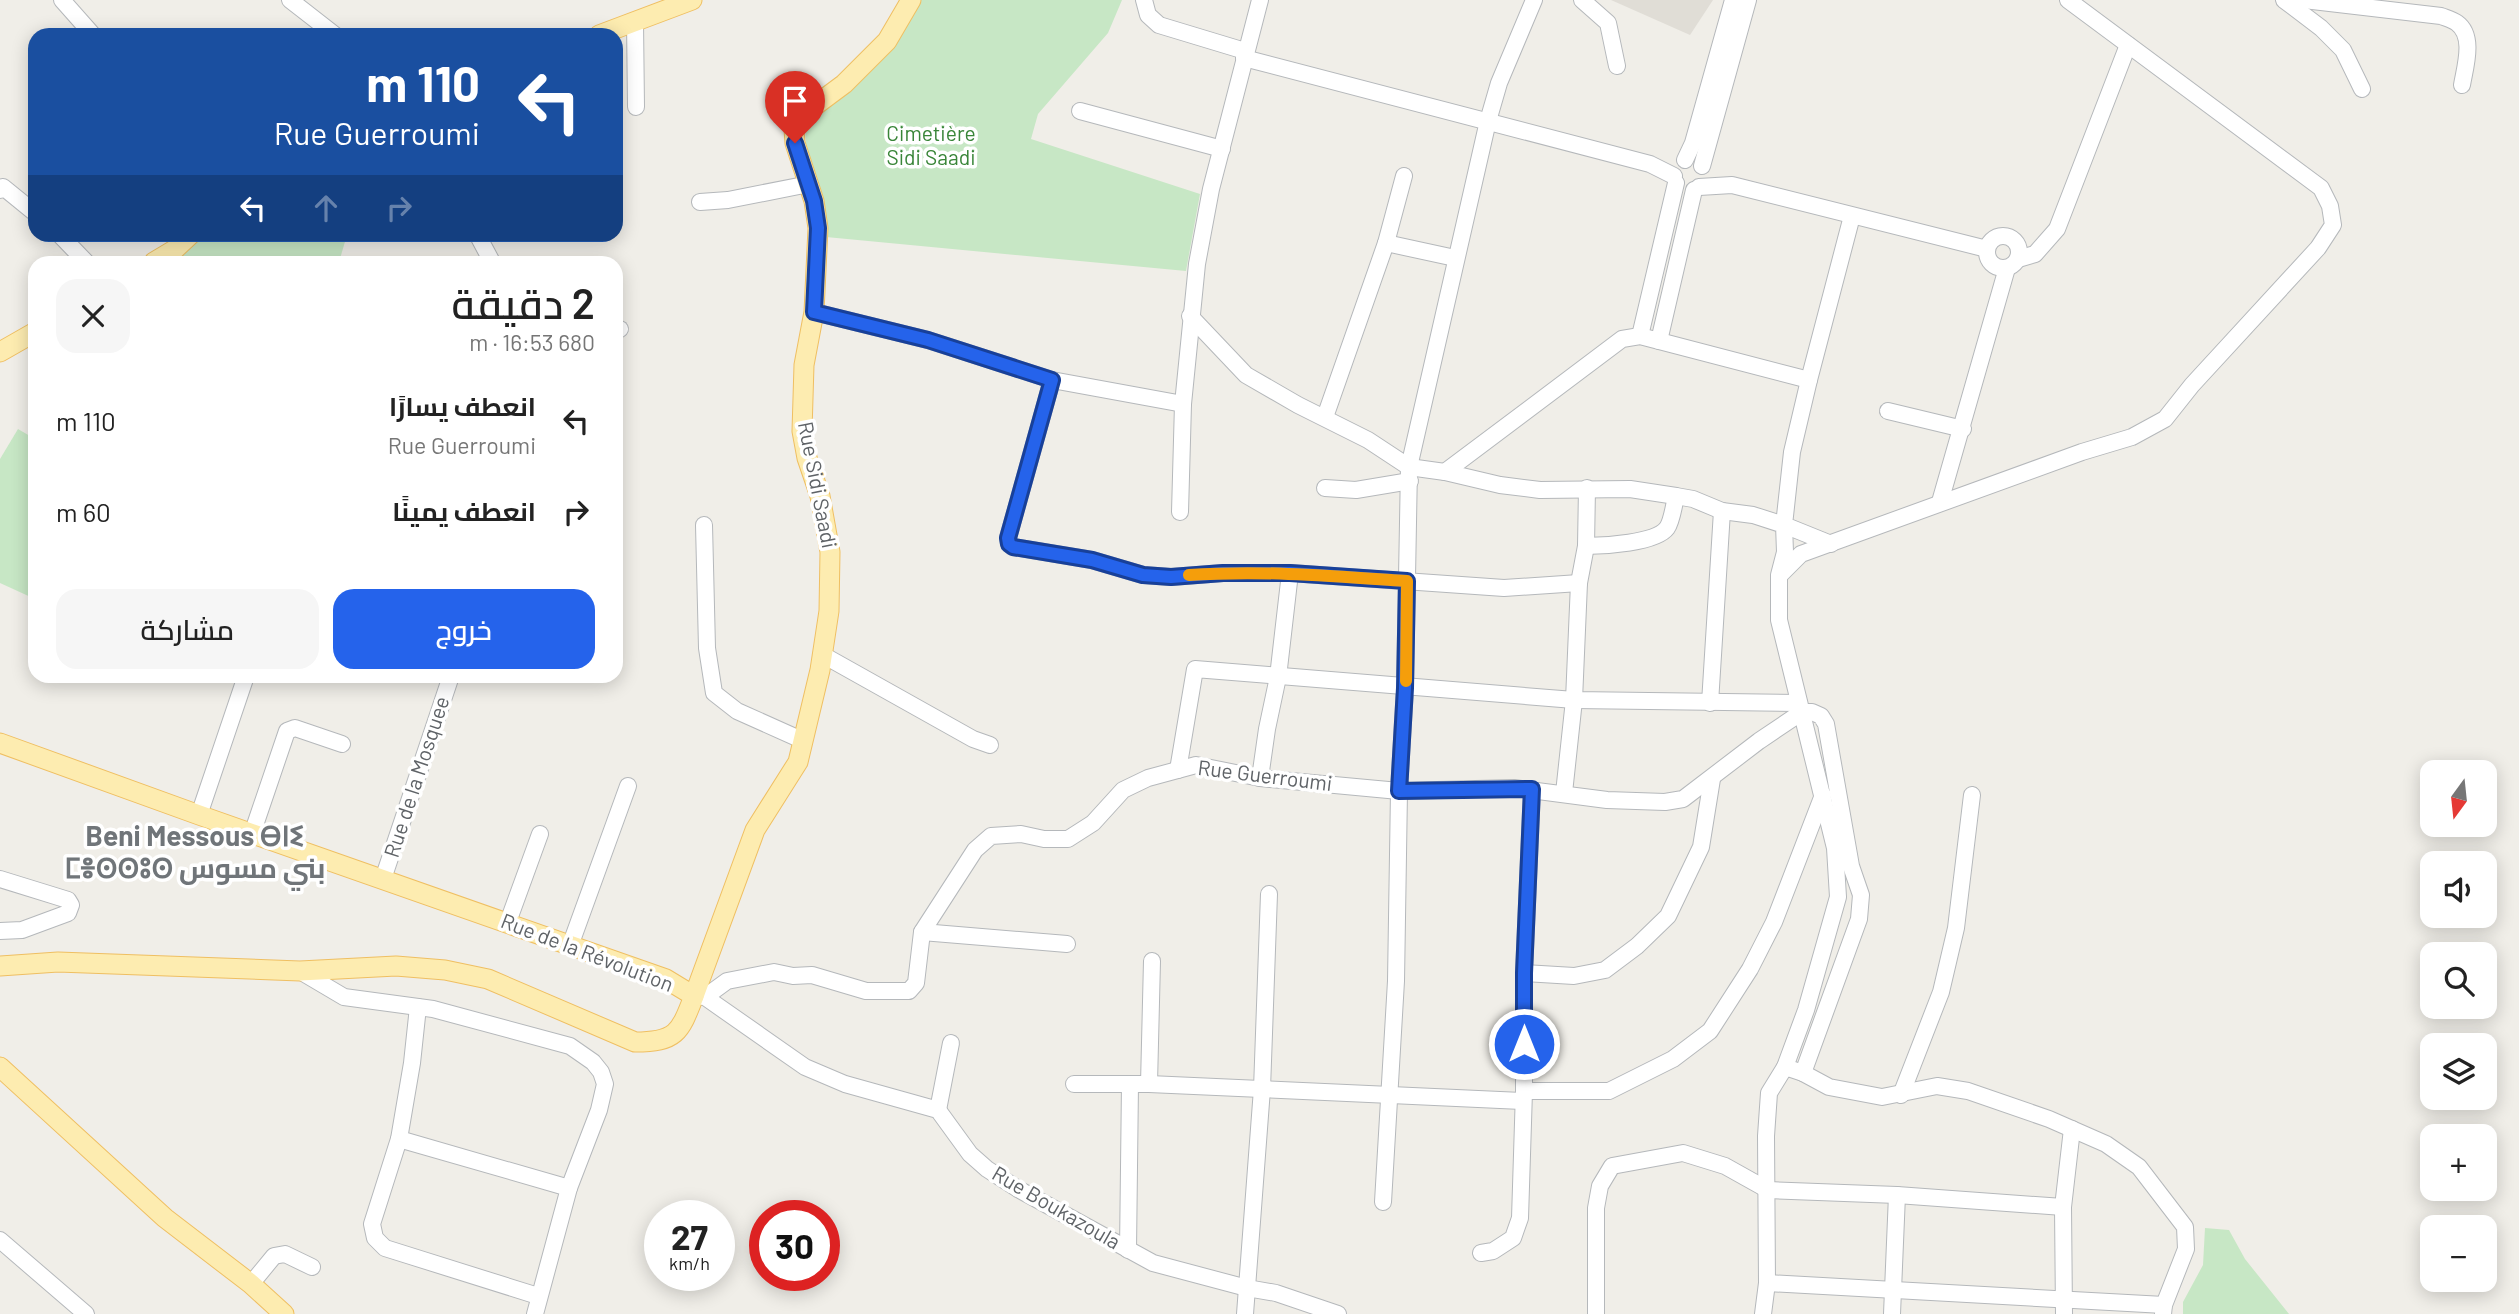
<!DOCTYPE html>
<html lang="ar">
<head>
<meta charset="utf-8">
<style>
	:root { --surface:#fff; --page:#f6f6f6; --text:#222; --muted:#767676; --accent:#2563eb }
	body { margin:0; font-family:Barlow,Cairo,"Noto Sans Tifinagh",sans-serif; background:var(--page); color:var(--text); direction:rtl; height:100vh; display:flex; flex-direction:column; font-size:26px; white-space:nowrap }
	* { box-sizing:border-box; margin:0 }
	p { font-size:23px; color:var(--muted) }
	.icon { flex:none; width:38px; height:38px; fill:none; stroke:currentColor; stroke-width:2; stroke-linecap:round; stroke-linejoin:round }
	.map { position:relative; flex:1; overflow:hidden; direction:ltr }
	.sheet { position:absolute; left:28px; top:256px; width:595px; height:427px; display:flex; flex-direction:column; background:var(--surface); border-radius:21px; box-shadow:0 4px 18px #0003; direction:rtl }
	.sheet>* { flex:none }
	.guide { position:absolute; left:28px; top:28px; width:595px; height:214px; border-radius:21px; box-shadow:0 4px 18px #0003; direction:rtl; background:#1a4fa0; color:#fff; overflow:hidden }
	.needle { width:46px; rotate:195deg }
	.buttons { position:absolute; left:2420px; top:760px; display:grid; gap:14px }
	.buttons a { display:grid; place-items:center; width:77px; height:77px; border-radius:14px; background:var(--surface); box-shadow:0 4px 18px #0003; font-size:35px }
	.speed { position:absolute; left:644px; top:1200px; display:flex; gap:14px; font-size:35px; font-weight:700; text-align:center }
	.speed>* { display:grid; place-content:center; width:91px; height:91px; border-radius:50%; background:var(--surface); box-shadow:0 4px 18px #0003; line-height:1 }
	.speed small { font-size:18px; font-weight:400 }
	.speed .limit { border:10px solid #d22; background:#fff; color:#111 }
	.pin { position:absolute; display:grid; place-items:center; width:60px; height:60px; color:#fff; margin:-72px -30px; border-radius:50% 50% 50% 0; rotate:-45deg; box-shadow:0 0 7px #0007 }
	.pin .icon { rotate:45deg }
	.me { position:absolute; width:77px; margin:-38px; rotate:0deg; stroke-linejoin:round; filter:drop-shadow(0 0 5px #0008) }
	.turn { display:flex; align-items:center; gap:24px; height:147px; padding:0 28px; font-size:32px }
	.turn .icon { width:91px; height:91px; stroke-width:2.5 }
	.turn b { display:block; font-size:49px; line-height:60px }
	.lanes { display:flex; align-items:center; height:66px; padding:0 28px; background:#0003; justify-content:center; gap:35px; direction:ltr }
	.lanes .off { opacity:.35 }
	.round { display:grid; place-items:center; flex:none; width:74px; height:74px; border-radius:21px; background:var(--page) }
	.summary { display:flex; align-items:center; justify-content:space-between; height:119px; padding:0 28px }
	h1 { font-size:42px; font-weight:600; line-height:52px }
	.primary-button { display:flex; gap:14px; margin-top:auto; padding:14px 28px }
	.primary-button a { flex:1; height:80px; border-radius:21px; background:var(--accent); color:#fff; font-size:28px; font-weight:600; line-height:80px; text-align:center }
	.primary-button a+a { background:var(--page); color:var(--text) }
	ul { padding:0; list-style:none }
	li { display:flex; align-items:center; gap:21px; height:91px; padding:0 28px }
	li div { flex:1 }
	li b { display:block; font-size:26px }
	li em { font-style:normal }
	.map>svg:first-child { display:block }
	.education { fill:#e0ddd6 }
	.green { fill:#c7e7c5 }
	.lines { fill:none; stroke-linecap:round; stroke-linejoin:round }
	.minor-casing { stroke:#b5b8bb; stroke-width:18 }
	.major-casing { stroke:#efbf62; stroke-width:21 }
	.minor { stroke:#fff; stroke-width:16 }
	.major { stroke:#fdecb0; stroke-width:19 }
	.route-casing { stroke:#184099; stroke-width:18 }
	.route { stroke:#2563eb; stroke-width:12 }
	.slow { stroke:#f59e0b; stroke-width:12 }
	.labels { text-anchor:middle; stroke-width:7; stroke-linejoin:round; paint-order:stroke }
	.park-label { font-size:21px; fill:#398538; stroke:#fff }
	.street-label { font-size:21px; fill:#5f6367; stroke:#fff }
	.district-label { font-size:28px; font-weight:bold; fill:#707579; stroke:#fff }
</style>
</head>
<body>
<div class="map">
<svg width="2519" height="1314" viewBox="0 0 2519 1314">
	<rect width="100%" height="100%" fill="#f0eee8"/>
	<path class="education" d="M1611 0H1713L1690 35Z"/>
	<g class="green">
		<path d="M918 0H1122L1108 33 1038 114 1031 139 1200 194 1186 271 826 237 806 149 805 125Z"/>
		<path d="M200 235H347L339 262H169Z"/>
		<path d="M18 429 35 439V599L0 583V459Z"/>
		<path d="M2205 1228 2229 1230 2245 1259 2289 1314H2183V1302L2203 1265Z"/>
	</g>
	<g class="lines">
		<g class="minor-casing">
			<g id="minor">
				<path d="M62 0 93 35"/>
				<path d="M290 0 335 35"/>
				<path d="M1144 0 1148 15 1159 25 1245 51"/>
				<path d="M1582 0 1608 23 1617 66"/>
				<path d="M2284 0 2321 28 2343 50 2362 89"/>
				<path d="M2304 0 2441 16C2446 18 2453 20 2457 23 2475 36 2465 67 2462 85"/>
				<path d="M635 22 636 107"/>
				<path d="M1244 58 1650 164 1674 176"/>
				<path d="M1080 111 1222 149"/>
				<path d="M1685 160 1693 143 1733 0"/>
				<path d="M1702 166 1748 0"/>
				<path d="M1699 187 1732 185 1987 249"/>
				<path d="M0 190 3 187 35 213"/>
				<path d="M700 202 728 200 809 184"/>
				<path d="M59 234 86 262"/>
				<path d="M477 234 492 262"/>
				<circle cx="2003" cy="252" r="16"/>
				<path d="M1386 243 1455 258"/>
				<path d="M2018 259 2035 254 2057 229 2128 45"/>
				<path d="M814 312 928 340 1052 380 1183 404"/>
				<path d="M1190 316 1246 375 1298 405 1368 440 1409 467 1445 472 1500 485 1540 490 1630 489 1676 496 1693 499 1722 511 1753 515 1784 525 1785 552 1779 575V620L1835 848 1838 897 1806 1010 1785 1067"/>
				<path d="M616 331 620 329"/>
				<path d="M1640 336 1676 183"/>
				<path d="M1659 341 1694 190"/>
				<path d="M1052 380 1008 538 1009 544 1013 547 1092 560 1143 575 1171 577 1223 573H1290L1504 588 1579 583"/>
				<path d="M1888 411 1963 429"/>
				<path d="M1325 417 1386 243 1404 176"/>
				<path d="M1445 472 1622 339 1640 336 1809 380"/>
				<path d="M1325 488 1356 490 1410 481"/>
				<path d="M1940 502 2007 268"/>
				<path d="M1180 512 1183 404 1197 264 1211 189 1260 0"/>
				<path d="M704 525 707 648 714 693 737 711 804 741"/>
				<path d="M1831 544 1784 525 1792 452 1809 380 1852 216"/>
				<path d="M1586 546C1604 546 1656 543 1667 528 1672 521 1674 505 1676 496"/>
				<path d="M1780 575 1801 554 2082 452 2132 437 2165 419 2192 385 2318 248 2333 225 2330 206 2321 188 2068 0"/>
				<path d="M823 655 973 739 990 745"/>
				<path d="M1710 703 1722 511"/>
				<path d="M1178 770 1195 669 1574 700 1799 703"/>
				<path d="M1260 778 1267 729 1278 677 1290 573"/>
				<path d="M1564 793 1574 700 1579 583 1586 546 1587 488"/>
				<path d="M199 815 246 676"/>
				<path d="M252 834 287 731 295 728 342 744"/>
				<path d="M0 879 68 900 71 905 68 913 22 930 0 931"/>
				<path d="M383 879 451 676"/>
				<path d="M508 922 540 834"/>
				<path d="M922 932 1067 944"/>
				<path d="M570 946 628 786"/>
				<path d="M300 971 344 997 433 1009 570 1046 593 1062 601 1072 605 1084 599 1110 569 1188 535 1314"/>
				<path d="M1524 973 1574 976 1605 970 1637 946 1668 916 1701 847 1712 779"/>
				<path d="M695 996 705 997 805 1067 845 1084 938 1110 970 1154 987 1169 1018 1189 1153 1263 1247 1288 1276 1293 1338 1314"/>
				<path d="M705 997 727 981 774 972 793 976 812 975 866 991H909L916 983 922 932 975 850 991 836 1021 834 1044 839H1068L1093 823 1123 790 1148 778 1196 765 1260 778 1399 791 1514 788 1607 800 1665 802 1683 799 1759 741 1802 712H1812L1821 716 1826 724 1851 866 1861 895 1859 919 1803 1073"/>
				<path d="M418 1007 412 1063 399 1139 372 1224 375 1238 385 1248 538 1296"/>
				<path d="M1074 1084H1149L1522 1101"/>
				<path d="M1149 1084 1152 961"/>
				<path d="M1524 1091H1609L1673 1059 1710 1031 1750 969 1774 922 1823 795"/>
				<path d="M1901 1095 1941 992 1956 928 1972 795"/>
				<path d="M938 1110 951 1043"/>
				<path d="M399 1139 569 1188"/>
				<path d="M1383 1202 1396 981 1399 791 1405 688 1409 467 1488 121 1499 83 1534 0"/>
				<path d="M0 1240 86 1314"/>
				<path d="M1128 1250 1130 1084"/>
				<path d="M1481 1253 1493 1251 1513 1238 1520 1218 1524 1091V973L1532 789"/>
				<path d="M1767 1283 2164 1305"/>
				<path d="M251 1284 274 1256 285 1254 312 1267"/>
				<path d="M1245 1314 1262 1089 1269 894"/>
				<path d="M1596 1314V1208L1600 1186 1612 1166 1683 1153 1725 1166 1768 1190 1897 1195 2063 1207"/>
				<path d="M1763 1314 1767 1283 1766 1136 1769 1093 1785 1067 1803 1073 1829 1087 1882 1097 1937 1086 1968 1091 2049 1119 2106 1144 2139 1167 2185 1227 2186 1249 2164 1305 2163 1314"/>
				<path d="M1892 1314 1897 1195"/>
				<path d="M2064 1314 2063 1207 2072 1129"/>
			</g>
		</g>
		<g class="major-casing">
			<g id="major">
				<path d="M599 35 692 0"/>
				<path d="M154 262 174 250 191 234"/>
				<path d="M0 352 35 332"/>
				<path d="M0 743 199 815 666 979 694 996C680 1032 677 1042 635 1042L488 979 445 970 396 966 300 971 58 962 0 966"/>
				<path d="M694 996 755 830 798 762 820 670 829 611 830 552 820 496 807 458 802 431 804 365 814 312 818 228 814 201 795 143 794 129 801 116 844 84 887 41 911 0"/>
				<path d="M0 1067 165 1218 251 1284 284 1314"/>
			</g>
		</g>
		<use href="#minor" class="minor"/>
		<use href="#major" class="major"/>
	</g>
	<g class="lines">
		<g class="route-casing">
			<path id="route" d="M795 143 814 201 818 228 814 312 928 340 1052 380 1008 538 1009 544 1013 547 1092 560 1143 575 1171 577 1223 573H1290L1407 581 1405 688 1399 791 1532 789 1524 973V1044"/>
		</g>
		<use href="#route" class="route"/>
		<path class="slow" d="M1189 575C1262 570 1334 576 1407 581L1406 681"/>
	</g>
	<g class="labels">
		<g class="park-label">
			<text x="931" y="141">Cimetière<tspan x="931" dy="24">Sidi Saadi</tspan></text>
		</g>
		<g class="street-label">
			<text transform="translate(817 485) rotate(79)" y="7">Rue Sidi Saadi</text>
			<text transform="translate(1265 776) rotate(7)" y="7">Rue Guerroumi</text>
			<text transform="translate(417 777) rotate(-72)" y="7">Rue de la Mosquee</text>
			<text transform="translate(587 953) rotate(21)" y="7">Rue de la Révolution</text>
			<text transform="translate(1056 1208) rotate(30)" y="7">Rue Boukazoula</text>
		</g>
		<g class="district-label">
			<text x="195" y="846">Beni Messous ⴱⵏⵉ<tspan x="195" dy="32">ⵎⴻⵙⵙⵓⵙ بني مسوس</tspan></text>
		</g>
	</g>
</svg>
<div class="buttons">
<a><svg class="needle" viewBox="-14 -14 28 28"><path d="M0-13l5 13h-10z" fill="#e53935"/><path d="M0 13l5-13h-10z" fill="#767676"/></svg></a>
<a><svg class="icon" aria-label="sound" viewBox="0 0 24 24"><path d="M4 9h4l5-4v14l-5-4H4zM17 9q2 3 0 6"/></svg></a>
<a><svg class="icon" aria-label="search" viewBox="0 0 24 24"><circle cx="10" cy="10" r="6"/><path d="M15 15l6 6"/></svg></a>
<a><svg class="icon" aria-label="layers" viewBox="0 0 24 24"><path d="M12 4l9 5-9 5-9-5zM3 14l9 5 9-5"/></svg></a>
<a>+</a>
<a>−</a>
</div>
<div class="speed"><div>27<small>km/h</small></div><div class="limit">30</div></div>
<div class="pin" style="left:795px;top:143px;background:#d93025"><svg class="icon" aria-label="arrive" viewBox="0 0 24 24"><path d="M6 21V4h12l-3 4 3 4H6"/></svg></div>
<svg class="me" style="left:1524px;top:1044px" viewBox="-20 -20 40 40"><circle r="17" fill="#2563eb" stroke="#fff" stroke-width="3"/><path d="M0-11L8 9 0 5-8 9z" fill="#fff"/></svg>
<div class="guide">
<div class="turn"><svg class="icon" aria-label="left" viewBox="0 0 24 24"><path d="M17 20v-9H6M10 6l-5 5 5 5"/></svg><div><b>110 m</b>Rue Guerroumi</div></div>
<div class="lanes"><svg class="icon" aria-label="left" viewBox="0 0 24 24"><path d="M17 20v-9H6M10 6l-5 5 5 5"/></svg><svg class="icon off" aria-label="ahead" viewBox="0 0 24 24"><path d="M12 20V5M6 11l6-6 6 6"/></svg><svg class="icon off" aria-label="right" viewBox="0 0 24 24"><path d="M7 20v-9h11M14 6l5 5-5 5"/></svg></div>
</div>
<section class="sheet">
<div class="summary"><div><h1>2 دقيقة</h1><p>680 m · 16:53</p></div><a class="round"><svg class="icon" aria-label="close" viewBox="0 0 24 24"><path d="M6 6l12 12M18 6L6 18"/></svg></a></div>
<ul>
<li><svg class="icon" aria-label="left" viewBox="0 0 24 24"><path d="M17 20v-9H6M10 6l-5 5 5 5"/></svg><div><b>انعطف يسارًا</b><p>Rue Guerroumi</p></div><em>110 m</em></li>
<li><svg class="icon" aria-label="right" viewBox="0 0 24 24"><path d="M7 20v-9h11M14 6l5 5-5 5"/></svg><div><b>انعطف يمينًا</b></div><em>60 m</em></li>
</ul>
<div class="primary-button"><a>خروج</a><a>مشاركة</a></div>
</section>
</div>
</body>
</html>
